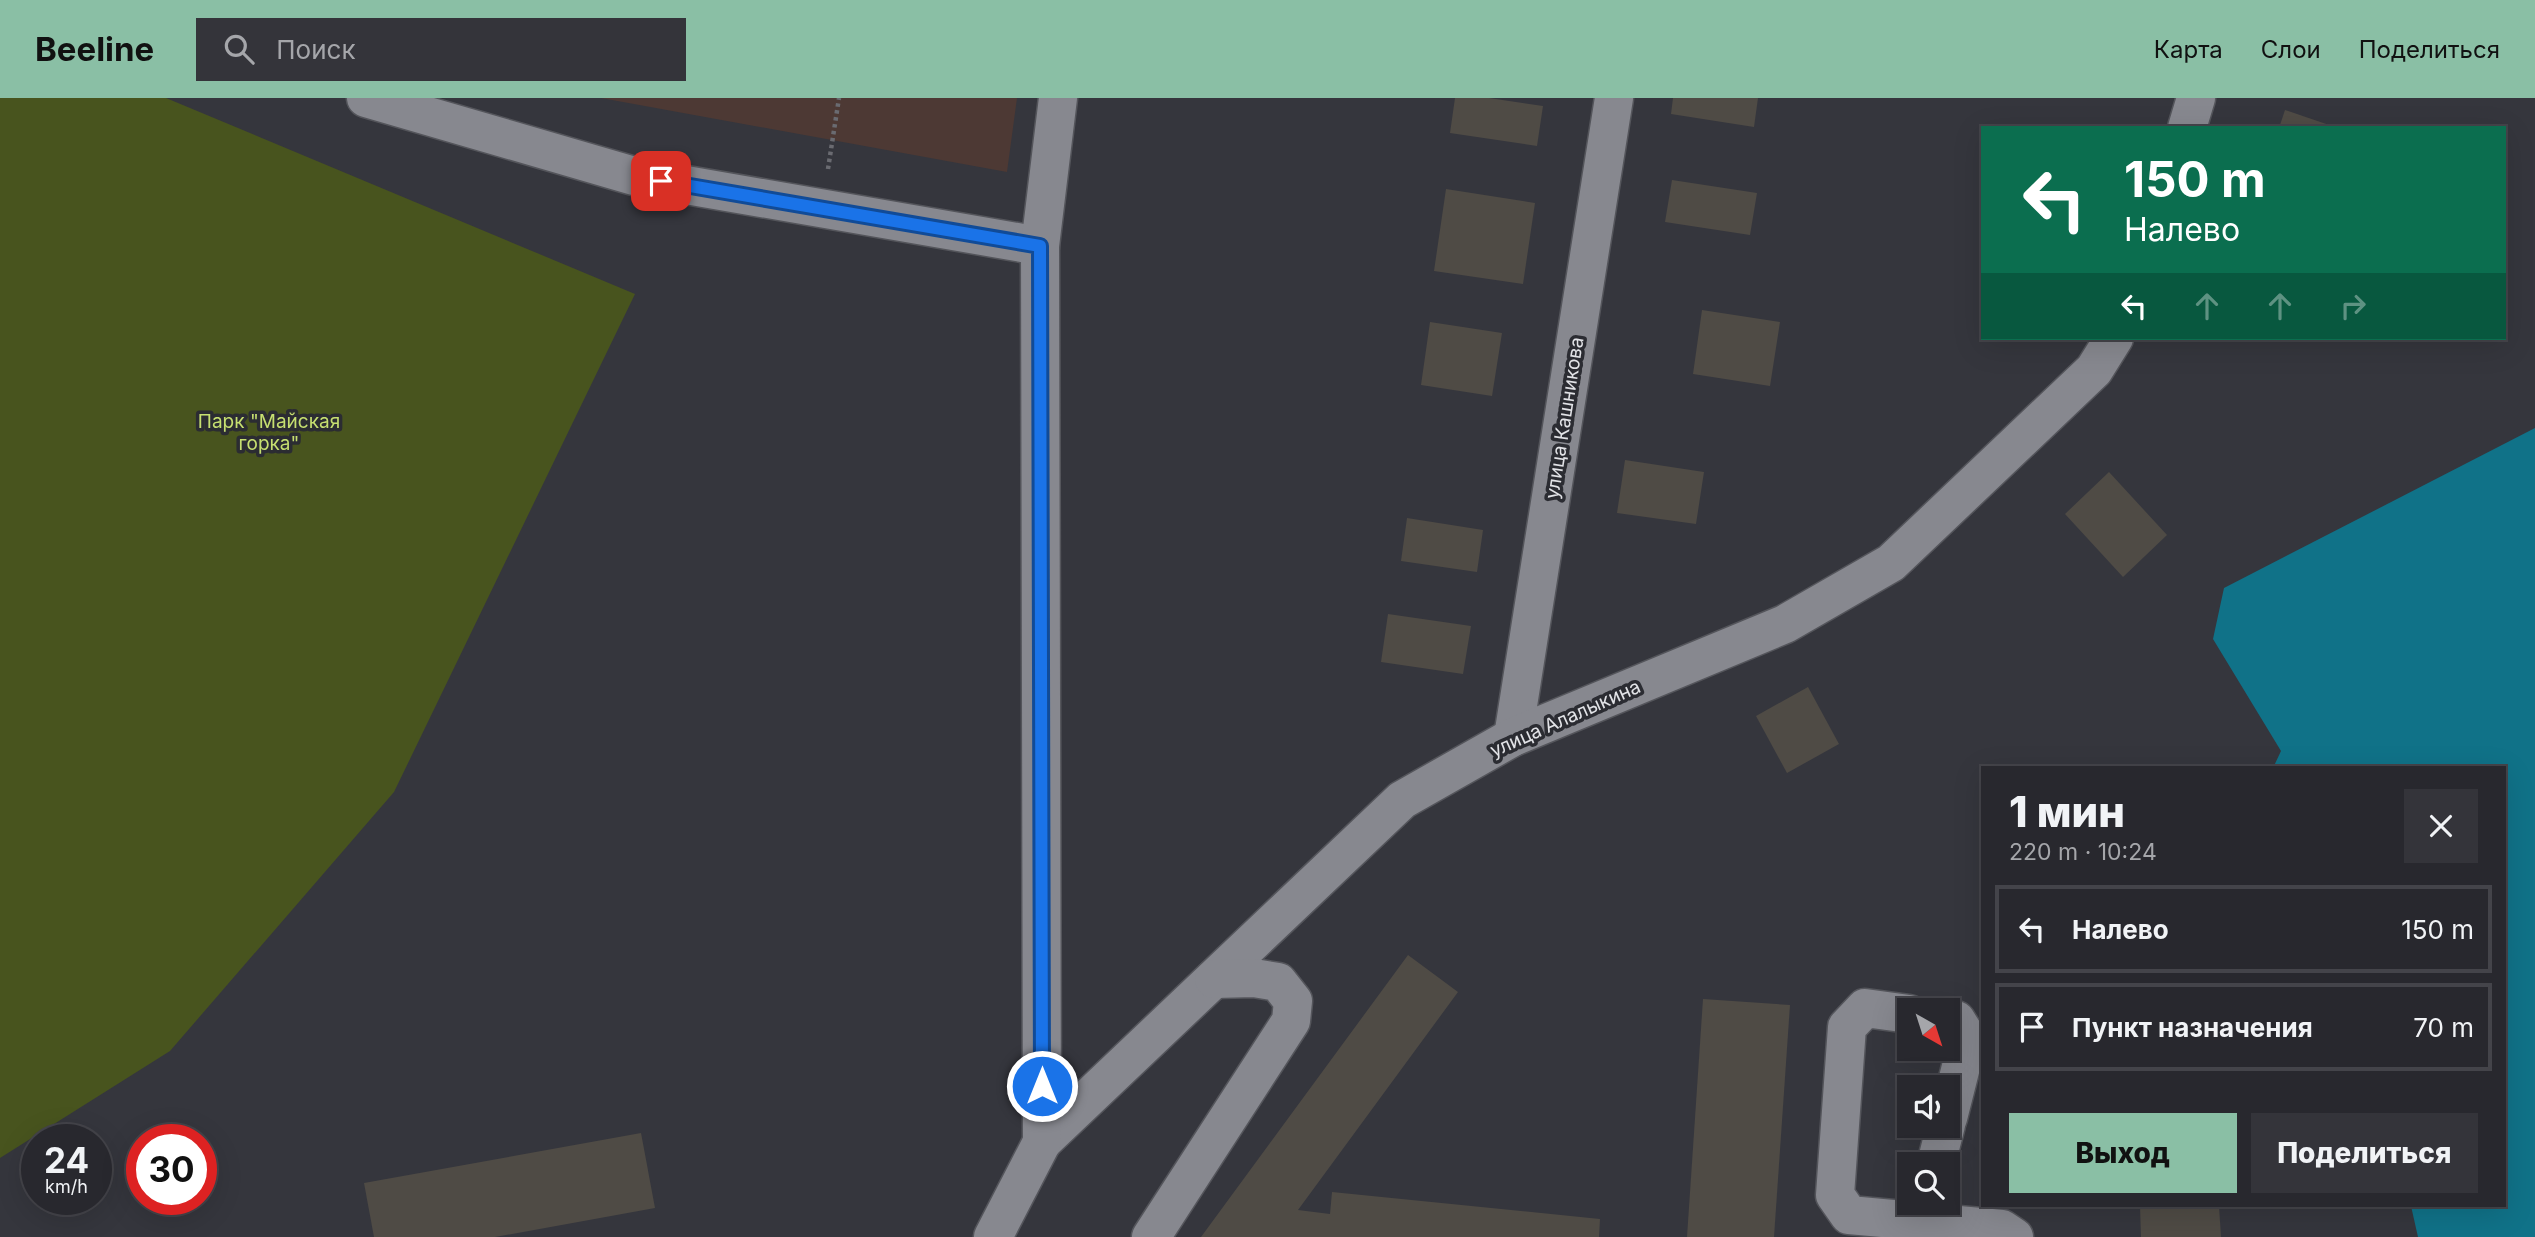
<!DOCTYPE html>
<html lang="ru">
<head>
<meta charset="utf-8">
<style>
	:root { --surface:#28282e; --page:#34343a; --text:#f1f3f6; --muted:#a5a6aa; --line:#44444a; --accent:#8abfa5 }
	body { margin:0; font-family:Inter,sans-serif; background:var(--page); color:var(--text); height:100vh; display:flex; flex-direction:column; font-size:26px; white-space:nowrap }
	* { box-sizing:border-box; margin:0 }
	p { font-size:23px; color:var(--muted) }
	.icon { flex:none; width:38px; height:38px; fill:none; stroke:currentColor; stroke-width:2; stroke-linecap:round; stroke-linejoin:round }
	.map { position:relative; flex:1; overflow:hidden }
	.panel { position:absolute; left:1981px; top:668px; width:525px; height:441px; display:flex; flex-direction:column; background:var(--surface); border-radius:0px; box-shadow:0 7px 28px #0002,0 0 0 2px var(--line) }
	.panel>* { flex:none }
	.top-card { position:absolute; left:1981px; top:28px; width:525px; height:214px; border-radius:0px; box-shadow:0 7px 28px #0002,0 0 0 2px var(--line); background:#0b6e4f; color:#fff; overflow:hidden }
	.needle { width:46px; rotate:141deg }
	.tools { position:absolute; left:1897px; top:900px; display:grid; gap:14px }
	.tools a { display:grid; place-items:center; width:63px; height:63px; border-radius:0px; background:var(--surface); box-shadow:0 7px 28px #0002,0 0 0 2px var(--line); font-size:35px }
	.speed { position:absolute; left:21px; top:1026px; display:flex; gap:14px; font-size:35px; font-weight:700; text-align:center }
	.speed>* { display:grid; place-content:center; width:91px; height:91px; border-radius:50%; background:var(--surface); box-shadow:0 7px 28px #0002,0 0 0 2px var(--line); line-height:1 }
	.speed small { font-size:18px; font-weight:400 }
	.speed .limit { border:10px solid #d22; background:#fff; color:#111 }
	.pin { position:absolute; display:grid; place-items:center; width:60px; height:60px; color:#fff; margin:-30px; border-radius:14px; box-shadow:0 4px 10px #0006 }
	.me { position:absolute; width:77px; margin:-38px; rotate:0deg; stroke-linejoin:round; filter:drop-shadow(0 0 5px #0008) }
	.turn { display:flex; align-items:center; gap:24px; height:147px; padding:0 28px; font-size:32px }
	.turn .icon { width:91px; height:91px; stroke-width:2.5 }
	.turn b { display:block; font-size:49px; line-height:60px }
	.lanes { display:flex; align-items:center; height:66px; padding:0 28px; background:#0003; justify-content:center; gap:35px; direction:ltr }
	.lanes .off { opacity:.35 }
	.round { display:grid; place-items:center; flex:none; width:74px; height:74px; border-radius:0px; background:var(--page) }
	.head { display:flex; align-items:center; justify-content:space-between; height:119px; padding:0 28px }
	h1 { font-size:42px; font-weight:800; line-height:52px }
	.cta { display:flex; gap:14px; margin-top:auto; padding:14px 28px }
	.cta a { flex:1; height:80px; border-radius:0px; background:var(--accent); color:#111; font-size:28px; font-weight:800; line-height:80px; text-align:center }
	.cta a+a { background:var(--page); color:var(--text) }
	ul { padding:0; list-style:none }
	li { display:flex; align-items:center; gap:21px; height:88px; margin:0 14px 10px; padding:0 14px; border:4px solid var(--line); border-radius:0px }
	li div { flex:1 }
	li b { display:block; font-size:26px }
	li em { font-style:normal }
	header { display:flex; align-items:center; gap:42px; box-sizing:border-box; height:98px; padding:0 35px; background:var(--accent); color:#111 }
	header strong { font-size:33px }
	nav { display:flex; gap:38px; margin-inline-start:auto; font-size:24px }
	.search { width:490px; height:63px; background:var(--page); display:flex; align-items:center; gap:18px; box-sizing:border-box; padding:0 24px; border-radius:0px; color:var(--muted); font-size:26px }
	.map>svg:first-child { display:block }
	.education { fill:#4d3934 }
	.green { fill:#48541e }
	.water { fill:#107288 }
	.building { fill:#4f4b45 }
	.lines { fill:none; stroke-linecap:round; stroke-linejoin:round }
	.minor-casing { stroke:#54555b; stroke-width:41 }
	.path { stroke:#6a6b71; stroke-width:4.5; stroke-dasharray:3.5 3.5; stroke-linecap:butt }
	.minor { stroke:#87888f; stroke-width:38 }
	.route-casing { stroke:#114b97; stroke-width:18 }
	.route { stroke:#1a73e8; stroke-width:12 }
	.labels { text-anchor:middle; stroke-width:7; stroke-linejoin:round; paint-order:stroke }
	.street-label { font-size:19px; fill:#e2e3e7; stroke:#2b2c32 }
	.park-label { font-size:19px; fill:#c6df70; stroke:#2b2c32 }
</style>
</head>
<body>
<header>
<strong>Beeline</strong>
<div class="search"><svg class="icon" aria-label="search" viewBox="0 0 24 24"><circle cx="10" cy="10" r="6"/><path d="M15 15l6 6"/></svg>Поиск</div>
<nav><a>Карта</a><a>Слои</a><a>Поделиться</a></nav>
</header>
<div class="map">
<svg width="2535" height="1139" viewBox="0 0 2535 1139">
	<rect width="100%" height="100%" fill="#35363d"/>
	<path class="education" d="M601 0H1017L1007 74Z"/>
	<path class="green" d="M0 0H166L635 196 394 694 170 953 0 1060Z"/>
	<path class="water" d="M2535 330V1139H2418L2411 1108H2504V670H2273L2281 653 2213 541 2224 490Z"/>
	<g class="building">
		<path d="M1455 0H1489L1543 8 1537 48 1450 35Z"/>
		<path d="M1673 0H1758L1754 29 1671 16Z"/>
		<path d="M2285 12 2335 29V30H2279Z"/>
		<path d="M1672 82 1757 95 1750 137 1665 124Z"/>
		<path d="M1446 91 1535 105 1523 186 1434 173Z"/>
		<path d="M1702 212 1780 224 1770 288 1693 276Z"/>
		<path d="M1430 224 1502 235 1492 298 1421 287Z"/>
		<path d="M1625 362 1704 374 1696 426 1617 415Z"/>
		<path d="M2109 374 2167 437 2123 479 2065 416Z"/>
		<path d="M1407 420 1483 432 1477 474 1401 463Z"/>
		<path d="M1388 516 1471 528 1463 576 1381 564Z"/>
		<path d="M1808 589 1839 646 1787 675 1756 618Z"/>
		<path d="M1408 857 1458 894 1298 1112 1330 1116 1332 1094 1600 1121 1599 1139H1201Z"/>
		<path d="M1703 901 1790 907 1774 1139H1687Z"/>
		<path d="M641 1035 655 1110 495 1139H374L364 1085Z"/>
		<path d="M2140 1108H2219L2221 1139H2141Z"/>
	</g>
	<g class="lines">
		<g class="minor-casing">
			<g id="minor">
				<path d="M366 0 634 78 1040 148"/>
				<path d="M2187 30 2196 0"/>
				<path d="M1513 639 1614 0"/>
				<path d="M1909 916 1865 910 1847 929 1835 1097 1849 1117 2002 1131 2014 1139"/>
				<path d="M1948 921 1956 922 1968 941 1948 1020"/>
				<path d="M1042 1044 1402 702 1513 639 1785 526 1891 465 2094 272 2114 240"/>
				<path d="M1936 1066 1946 1027"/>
				<path d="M993 1139 1042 1044 1040 148 1058 0"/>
				<path d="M1151 1139 1291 923 1293 903 1278 884 1254 880 1214 881"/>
			</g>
		</g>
		<path class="path" d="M828 71 839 0"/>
		<use href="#minor" class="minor"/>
	</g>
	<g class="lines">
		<g class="route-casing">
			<path id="route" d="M661 83 1040 148 1042 988"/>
		</g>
		<use href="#route" class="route"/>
	</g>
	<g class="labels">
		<g class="street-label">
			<text transform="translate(1564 320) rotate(-81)" y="7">улица Кашникова</text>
			<text transform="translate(1565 620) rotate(-24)" y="7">улица Алалыкина</text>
		</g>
		<g class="park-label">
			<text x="269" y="330">Парк "Майская<tspan x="269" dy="22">горка"</tspan></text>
		</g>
	</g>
</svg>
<div class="tools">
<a><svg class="needle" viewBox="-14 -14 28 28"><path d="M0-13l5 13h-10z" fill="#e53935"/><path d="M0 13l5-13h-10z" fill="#a5a6aa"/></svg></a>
<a><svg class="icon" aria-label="sound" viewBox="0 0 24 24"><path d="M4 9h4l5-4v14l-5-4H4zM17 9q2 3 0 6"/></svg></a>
<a><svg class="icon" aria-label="search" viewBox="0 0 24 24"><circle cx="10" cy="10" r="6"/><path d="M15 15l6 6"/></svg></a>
</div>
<div class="speed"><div>24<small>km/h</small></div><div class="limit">30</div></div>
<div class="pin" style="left:661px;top:83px;background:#d93025"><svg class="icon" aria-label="arrive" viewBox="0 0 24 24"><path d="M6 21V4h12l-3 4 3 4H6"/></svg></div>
<svg class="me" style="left:1042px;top:988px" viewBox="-20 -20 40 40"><circle r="17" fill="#1a73e8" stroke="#fff" stroke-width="3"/><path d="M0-11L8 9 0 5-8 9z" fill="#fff"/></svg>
<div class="top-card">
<div class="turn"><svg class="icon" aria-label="left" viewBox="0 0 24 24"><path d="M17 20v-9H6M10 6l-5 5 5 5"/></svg><div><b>150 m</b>Налево</div></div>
<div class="lanes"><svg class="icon" aria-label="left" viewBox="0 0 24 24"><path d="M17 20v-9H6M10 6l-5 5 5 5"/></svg><svg class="icon off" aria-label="ahead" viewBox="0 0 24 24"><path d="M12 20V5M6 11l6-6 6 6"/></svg><svg class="icon off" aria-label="ahead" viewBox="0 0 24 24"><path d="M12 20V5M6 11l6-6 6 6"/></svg><svg class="icon off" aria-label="right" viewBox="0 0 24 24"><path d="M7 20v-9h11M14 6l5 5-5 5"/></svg></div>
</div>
<section class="panel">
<div class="head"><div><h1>1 мин</h1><p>220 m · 10:24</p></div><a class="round"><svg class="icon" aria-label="close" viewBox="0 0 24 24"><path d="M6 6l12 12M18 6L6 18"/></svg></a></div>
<ul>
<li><svg class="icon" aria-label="left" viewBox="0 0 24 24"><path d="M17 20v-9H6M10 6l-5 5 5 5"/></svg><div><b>Налево</b></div><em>150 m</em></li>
<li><svg class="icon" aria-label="arrive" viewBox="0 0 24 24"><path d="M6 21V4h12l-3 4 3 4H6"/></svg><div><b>Пункт назначения</b></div><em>70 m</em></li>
</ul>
<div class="cta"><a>Выход</a><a>Поделиться</a></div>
</section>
</div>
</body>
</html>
